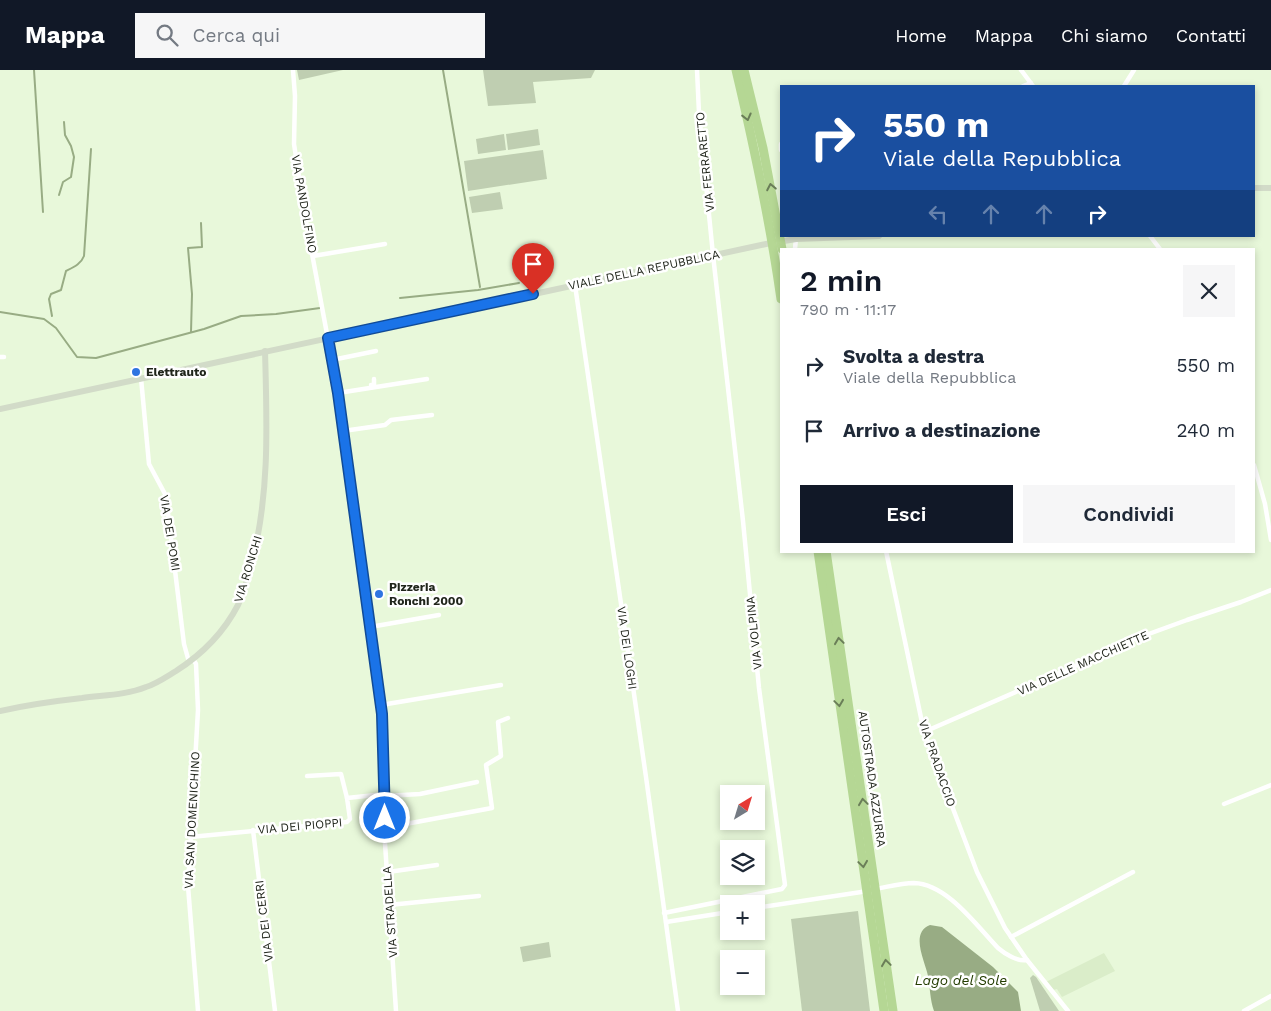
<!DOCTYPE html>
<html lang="it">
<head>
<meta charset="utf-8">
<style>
	:root { --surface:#fff; --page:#f6f6f7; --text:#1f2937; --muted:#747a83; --accent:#111827 }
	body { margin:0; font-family:"Work Sans",sans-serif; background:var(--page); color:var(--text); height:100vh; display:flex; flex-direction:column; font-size:19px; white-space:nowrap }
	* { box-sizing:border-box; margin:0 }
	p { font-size:16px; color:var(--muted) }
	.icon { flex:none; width:28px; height:28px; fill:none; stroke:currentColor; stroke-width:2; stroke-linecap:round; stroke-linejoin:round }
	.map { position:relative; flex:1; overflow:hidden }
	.panel { position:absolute; left:780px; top:178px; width:475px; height:305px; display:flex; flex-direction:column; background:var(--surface); border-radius:0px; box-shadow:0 2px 8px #0003 }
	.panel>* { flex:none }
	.hud { position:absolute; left:780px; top:15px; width:475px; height:152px; border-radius:0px; box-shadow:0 2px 8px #0003; background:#1a4fa0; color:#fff; overflow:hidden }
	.needle { width:32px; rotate:38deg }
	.controls { position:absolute; left:720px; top:715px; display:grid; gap:10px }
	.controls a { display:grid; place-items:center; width:45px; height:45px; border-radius:0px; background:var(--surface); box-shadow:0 2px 8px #0003; font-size:25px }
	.pin { position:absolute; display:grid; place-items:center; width:42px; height:42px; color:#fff; margin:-51px -21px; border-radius:50% 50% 50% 0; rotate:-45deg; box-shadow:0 0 5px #0007 }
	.pin .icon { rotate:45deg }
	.me { position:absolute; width:55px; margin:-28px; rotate:0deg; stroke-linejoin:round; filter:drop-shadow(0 0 4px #0008) }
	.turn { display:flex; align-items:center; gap:18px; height:105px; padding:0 20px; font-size:22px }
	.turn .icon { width:65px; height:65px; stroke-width:2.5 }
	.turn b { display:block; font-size:35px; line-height:42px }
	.lanes { display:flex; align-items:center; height:48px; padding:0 20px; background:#0003; justify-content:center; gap:25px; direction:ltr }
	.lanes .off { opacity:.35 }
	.round { display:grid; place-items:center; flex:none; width:52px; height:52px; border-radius:0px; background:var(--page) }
	.overview { display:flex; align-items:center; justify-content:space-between; height:85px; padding:0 20px }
	h1 { font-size:30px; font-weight:600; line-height:38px; color:var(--accent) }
	.action { display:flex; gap:10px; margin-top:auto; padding:10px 20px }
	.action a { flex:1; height:58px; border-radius:0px; background:var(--accent); color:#fff; font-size:20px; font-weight:600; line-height:58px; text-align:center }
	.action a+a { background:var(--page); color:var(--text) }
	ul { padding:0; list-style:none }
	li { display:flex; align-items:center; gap:15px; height:65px; padding:0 20px }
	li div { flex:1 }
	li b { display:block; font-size:19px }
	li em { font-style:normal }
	header { display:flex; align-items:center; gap:30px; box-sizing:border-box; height:70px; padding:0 25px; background:var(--accent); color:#fff }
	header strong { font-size:24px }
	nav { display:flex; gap:28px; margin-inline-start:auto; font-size:18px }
	.search { width:350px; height:45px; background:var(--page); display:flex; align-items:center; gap:12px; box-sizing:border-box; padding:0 18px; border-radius:0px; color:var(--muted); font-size:19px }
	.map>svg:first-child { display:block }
	.built { fill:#daedc9 }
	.green { fill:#bfceb1 }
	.water { fill:#98ac84 }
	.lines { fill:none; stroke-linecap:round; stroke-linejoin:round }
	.stream { stroke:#98ac84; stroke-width:2 }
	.street { stroke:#fff; stroke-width:4.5 }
	.secondary { stroke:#d2dbc8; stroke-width:6 }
	.highway { stroke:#b5d794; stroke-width:9 }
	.oneway { stroke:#6a7e58 }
	.route-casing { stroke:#114b97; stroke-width:12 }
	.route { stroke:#1a73e8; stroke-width:9 }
	.poi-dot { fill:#2f74e1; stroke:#fff; stroke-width:2 }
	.labels { text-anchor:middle; stroke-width:5; stroke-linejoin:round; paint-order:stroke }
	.street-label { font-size:12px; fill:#20251b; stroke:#fff }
	.poi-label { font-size:12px; font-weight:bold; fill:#20251b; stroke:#fff; text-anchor:start }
	.water-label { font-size:14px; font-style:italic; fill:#233c00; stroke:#fff }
</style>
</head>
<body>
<header>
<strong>Mappa</strong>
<div class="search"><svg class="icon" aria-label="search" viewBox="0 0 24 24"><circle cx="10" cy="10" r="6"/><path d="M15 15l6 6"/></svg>Cerca qui</div>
<nav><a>Home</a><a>Mappa</a><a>Chi siamo</a><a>Contatti</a></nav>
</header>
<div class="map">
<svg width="1271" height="941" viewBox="0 0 1271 941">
	<rect width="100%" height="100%" fill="#e8f8da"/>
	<path class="built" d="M1104 883 1115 901 1062 927 1057 919 1053 920 1046 912Z"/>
	<g class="green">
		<path d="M297 0H343L299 10Z"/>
		<path d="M483 0H595L591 8 533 12 536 33 488 36Z"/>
		<path d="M538 59 540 75 508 80 506 64Z"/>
		<path d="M504 64 506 80 478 84 476 69Z"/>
		<path d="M543 80 547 109 468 121 464 91Z"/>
		<path d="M500 122 503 139 472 143 469 127Z"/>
		<path d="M858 841 870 941H802L791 849Z"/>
		<path d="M549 872 551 887 523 892 520 877Z"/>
		<path d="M1033 905 1036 907 1059 941H1040L1030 908Z"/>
	</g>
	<path class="water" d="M930 855 942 857 993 897 1018 922 1021 941H934C930 930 930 917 928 906 926 893 909 863 930 855Z"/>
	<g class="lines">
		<g class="stream">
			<path d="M34 0 43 142"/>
			<path d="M443 0 480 217"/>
			<path d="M59 125 63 112 71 107 74 87 71 76 65 65 64 52"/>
			<path d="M400 228 478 220 519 213"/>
			<path d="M0 242 44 249 56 258 77 287 96 288 204 259 241 246 276 244 320 238"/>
			<path d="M52 246 49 229 51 224 61 220 66 201C74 197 81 194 84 186L91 79"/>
			<path d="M191 262 192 224 188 178 202 177 201 153"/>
		</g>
		<g class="street">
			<path d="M293 0 295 26 294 74 305 146 338 323 382 644 385 726 384 758 396 941"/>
			<path d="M1021 0 1033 16"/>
			<path d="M1023 16 1031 13"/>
			<path d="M1124 16 1134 0"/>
			<path d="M781 74V80"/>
			<path d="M1150 166 1160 179"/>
			<path d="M795 179 796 168"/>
			<path d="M313 186 385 174"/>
			<path d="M575 215 646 707 678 941"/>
			<path d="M0 287H4"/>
			<path d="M332 290 376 281"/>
			<path d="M141 308 149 394 165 424 167 435 184 574 189 592"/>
			<path d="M371 315H374V309"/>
			<path d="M338 323 427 309"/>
			<path d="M343 361 385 355 391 350 432 345"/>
			<path d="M1254 395 1265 434 1271 470"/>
			<path d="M886 481 924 662 977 802 1005 858 1027 890 1068 941"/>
			<path d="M370 557 439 545"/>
			<path d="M193 589 196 594 198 640 188 816 198 941"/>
			<path d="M381 635 501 615"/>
			<path d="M924 662 1073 597 1113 577 1187 550 1241 532 1271 520"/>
			<path d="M307 706 341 704 347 728"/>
			<path d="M385 726 420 724 477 712"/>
			<path d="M1224 734 1271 715"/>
			<path d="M384 758 492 738 486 695 501 686 498 652 508 648"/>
			<path d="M253 760 275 941"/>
			<path d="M190 767 347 752 350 749 347 728 385 724"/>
			<path d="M388 802 437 795"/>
			<path d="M875 819C887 817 901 813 914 813 947 814 976 855 998 878 1005 884 1018 892 1027 890"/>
			<path d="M389 835 479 826"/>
			<path d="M756 838 868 821"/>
			<path d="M664 843 782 819 785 815 759 618 743 451 713 185 699 43 697 0"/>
			<path d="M666 852 729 842"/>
			<path d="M1011 867 1133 802"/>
			<path d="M1244 941 1271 926"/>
		</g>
		<g class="secondary">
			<path d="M1254 118H1271"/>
			<path d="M0 339 766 174 796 169 879 166"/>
			<path d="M0 641C27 635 55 631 82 628 104 625 126 625 146 617 156 614 166 607 176 601 201 585 224 562 238 535 244 523 247 509 251 496 270 425 267 353 265 281"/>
		</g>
		<g class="highway">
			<path d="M736 0C754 76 770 152 781 229"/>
			<path d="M744 0 763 78 782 179"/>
			<path d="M818 481 884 941"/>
			<path d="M826 481 893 941"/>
		</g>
	</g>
	<defs><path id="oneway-chevron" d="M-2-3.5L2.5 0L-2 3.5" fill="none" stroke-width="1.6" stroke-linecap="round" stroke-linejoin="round" transform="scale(1.25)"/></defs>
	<g class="oneway">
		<use href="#oneway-chevron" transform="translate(747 47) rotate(76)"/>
		<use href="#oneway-chevron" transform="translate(771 117) rotate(-101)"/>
		<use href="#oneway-chevron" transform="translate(839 571) rotate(-98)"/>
		<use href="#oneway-chevron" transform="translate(839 633) rotate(82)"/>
		<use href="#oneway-chevron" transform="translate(863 732) rotate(-98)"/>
		<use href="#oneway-chevron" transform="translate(863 794) rotate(82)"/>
		<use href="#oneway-chevron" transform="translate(886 893) rotate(-98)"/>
	</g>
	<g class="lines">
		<g class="route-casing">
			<path id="route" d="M385 748 382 644 338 323 328 268 533 224"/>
		</g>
		<use href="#route" class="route"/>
	</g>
	<g class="poi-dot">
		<circle cx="136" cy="302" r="5"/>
		<circle cx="379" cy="524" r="5"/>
	</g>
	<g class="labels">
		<g class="street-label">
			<text transform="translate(705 92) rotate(-96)" y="4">VIA FERRARETTO</text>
			<text transform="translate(304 134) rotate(80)" y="4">VIA PANDOLFINO</text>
			<text transform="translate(644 200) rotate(-12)" y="4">VIALE DELLA REPUBBLICA</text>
			<text transform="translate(170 463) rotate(81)" y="4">VIA DEI POMI</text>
			<text transform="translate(248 499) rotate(-73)" y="4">VIA RONCHI</text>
			<text transform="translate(754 563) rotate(-96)" y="4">VIA VOLPINA</text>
			<text transform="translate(627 578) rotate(82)" y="4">VIA DEI LOGHI</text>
			<text transform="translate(1083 593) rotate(-24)" y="4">VIA DELLE MACCHIETTE</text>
			<text transform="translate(937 693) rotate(71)" y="4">VIA PRADACCIO</text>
			<text transform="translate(872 709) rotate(82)" y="4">AUTOSTRADA AZZURRA</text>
			<text transform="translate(192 750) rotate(-87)" y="4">VIA SAN DOMENICHINO</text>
			<text transform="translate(300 756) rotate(-5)" y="4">VIA DEI PIOPPI</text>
			<text transform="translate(390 842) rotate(-94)" y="4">VIA STRADELLA</text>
			<text transform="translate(264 851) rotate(-97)" y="4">VIA DEI CERRI</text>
		</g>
		<g class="poi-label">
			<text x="146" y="306">Elettrauto</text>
			<text x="389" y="521">Pizzeria<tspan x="389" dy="14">Ronchi 2000</tspan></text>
		</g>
		<g class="water-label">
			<text x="961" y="915">Lago del Sole</text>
		</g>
	</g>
</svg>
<div class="controls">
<a><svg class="needle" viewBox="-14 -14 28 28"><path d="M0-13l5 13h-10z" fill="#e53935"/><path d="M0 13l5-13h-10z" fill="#747a83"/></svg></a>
<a><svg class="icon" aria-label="layers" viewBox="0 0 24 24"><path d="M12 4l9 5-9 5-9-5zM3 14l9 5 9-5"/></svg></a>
<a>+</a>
<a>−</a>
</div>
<div class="pin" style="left:533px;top:224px;background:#d93025"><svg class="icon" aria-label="arrive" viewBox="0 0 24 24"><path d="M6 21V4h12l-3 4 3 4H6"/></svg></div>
<svg class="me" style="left:385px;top:748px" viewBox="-20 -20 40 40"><circle r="17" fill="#1a73e8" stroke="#fff" stroke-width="3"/><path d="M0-11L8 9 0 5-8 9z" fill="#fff"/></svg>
<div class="hud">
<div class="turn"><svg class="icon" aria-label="right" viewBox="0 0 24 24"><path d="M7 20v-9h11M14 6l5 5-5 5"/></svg><div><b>550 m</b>Viale della Repubblica</div></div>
<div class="lanes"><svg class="icon off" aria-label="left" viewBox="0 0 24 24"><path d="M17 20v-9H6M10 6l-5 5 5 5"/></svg><svg class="icon off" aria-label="ahead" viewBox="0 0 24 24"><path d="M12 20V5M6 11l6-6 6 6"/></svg><svg class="icon off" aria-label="ahead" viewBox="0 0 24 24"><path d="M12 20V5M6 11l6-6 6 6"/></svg><svg class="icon" aria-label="right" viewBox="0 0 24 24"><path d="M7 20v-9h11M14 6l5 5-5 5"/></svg></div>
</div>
<section class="panel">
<div class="overview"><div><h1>2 min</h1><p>790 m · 11:17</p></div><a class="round"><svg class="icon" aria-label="close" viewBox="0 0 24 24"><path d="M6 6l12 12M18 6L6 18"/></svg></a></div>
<ul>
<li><svg class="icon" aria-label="right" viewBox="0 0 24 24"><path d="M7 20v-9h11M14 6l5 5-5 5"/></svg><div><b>Svolta a destra</b><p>Viale della Repubblica</p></div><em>550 m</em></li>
<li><svg class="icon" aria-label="arrive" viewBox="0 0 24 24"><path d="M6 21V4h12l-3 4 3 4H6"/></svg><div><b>Arrivo a destinazione</b></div><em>240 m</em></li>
</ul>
<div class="action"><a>Esci</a><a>Condividi</a></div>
</section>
</div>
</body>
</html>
